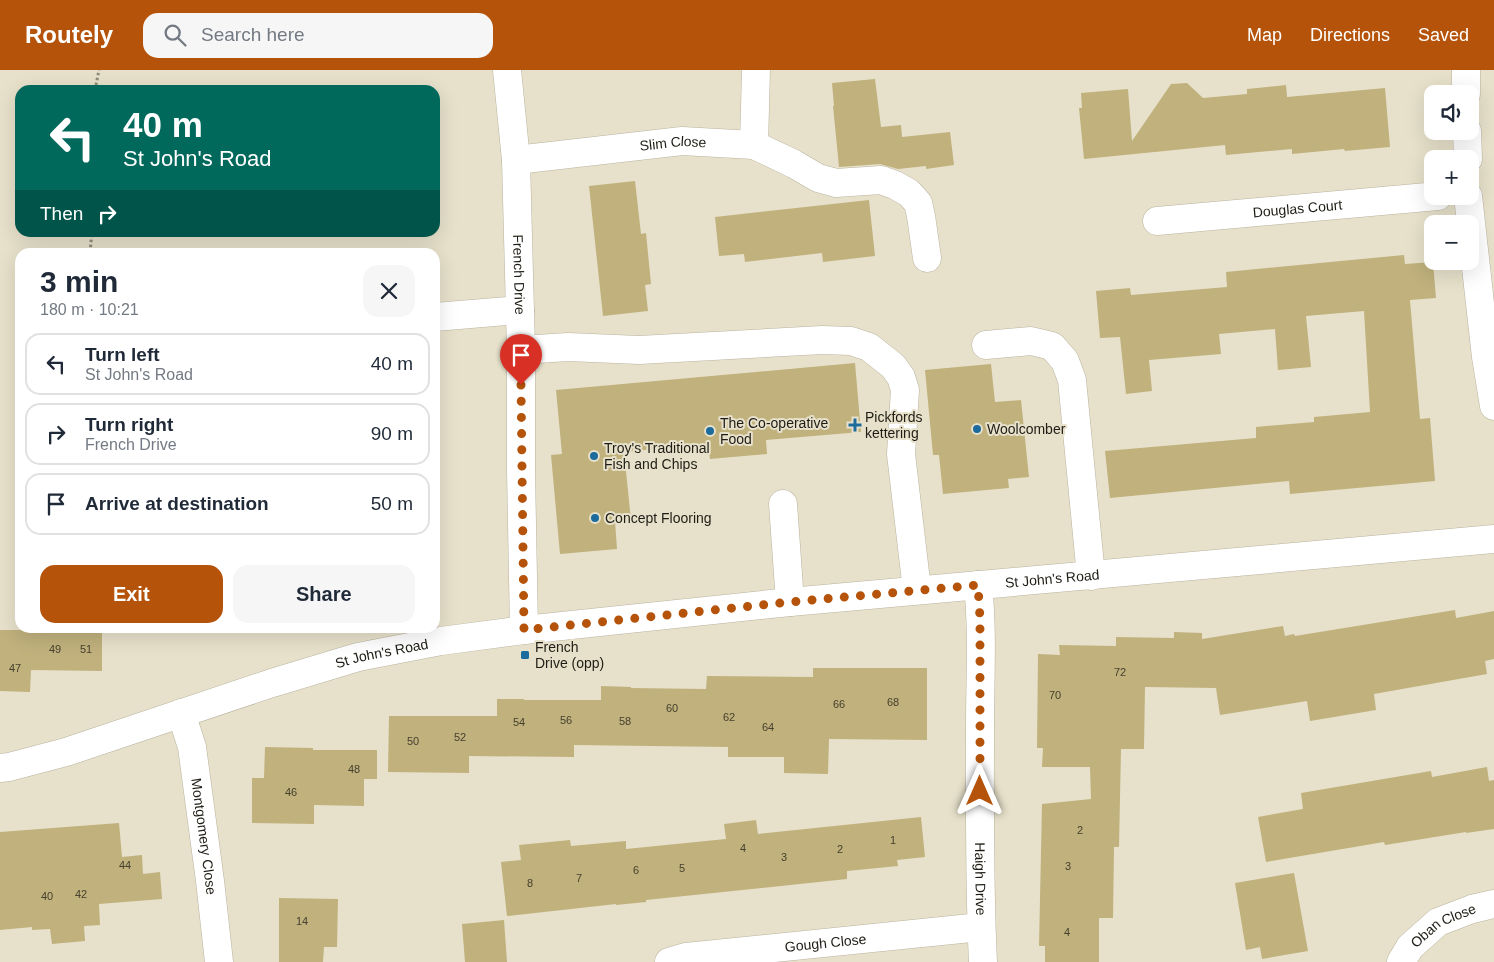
<!DOCTYPE html>
<html lang="en">
<head>
<meta charset="utf-8">
<style>
	:root { --surface:#fff; --page:#f6f6f7; --text:#1f2937; --muted:#747a83; --line:#e0e1e3; --accent:#b45309 }
	body { margin:0; font-family:Arial,sans-serif; background:var(--page); color:var(--text); height:100vh; display:flex; flex-direction:column; font-size:19px; white-space:nowrap }
	* { box-sizing:border-box; margin:0 }
	p { font-size:16px; color:var(--muted) }
	.icon { flex:none; width:28px; height:28px; fill:none; stroke:currentColor; stroke-width:2; stroke-linecap:round; stroke-linejoin:round }
	.map { position:relative; flex:1; overflow:hidden }
	.drawer { position:absolute; left:15px; top:178px; width:425px; height:385px; display:flex; flex-direction:column; background:var(--surface); border-radius:15px; box-shadow:0 5px 20px #0002 }
	.drawer>* { flex:none }
	.hud { position:absolute; left:15px; top:15px; width:425px; height:152px; border-radius:15px; box-shadow:0 5px 20px #0002; background:#00695c; color:#fff; overflow:hidden }
	.buttons { position:absolute; left:1424px; top:15px; display:grid; gap:10px }
	.buttons a { display:grid; place-items:center; width:55px; height:55px; border-radius:10px; background:var(--surface); box-shadow:0 5px 20px #0002; font-size:25px }
	.pin { position:absolute; display:grid; place-items:center; width:42px; height:42px; color:#fff; margin:-51px -21px; border-radius:50% 50% 50% 0; rotate:-45deg; box-shadow:0 0 5px #0007 }
	.pin .icon { rotate:45deg }
	.me { position:absolute; width:55px; margin:-28px; rotate:0deg; stroke-linejoin:round; filter:drop-shadow(0 0 4px #0008) }
	.turn { display:flex; align-items:center; gap:18px; height:105px; padding:0 25px; font-size:22px }
	.turn .icon { width:65px; height:65px; stroke-width:2.5 }
	.turn b { display:block; font-size:35px; line-height:42px }
	.then { display:flex; align-items:center; height:48px; padding:0 25px; background:#0003; gap:10px; font-size:19px }
	.round { display:grid; place-items:center; flex:none; width:52px; height:52px; border-radius:15px; background:var(--page) }
	.head { display:flex; align-items:center; justify-content:space-between; height:85px; padding:0 25px }
	h1 { font-size:30px; font-weight:600; line-height:38px }
	.action { display:flex; gap:10px; margin-top:auto; padding:10px 25px }
	.action a { flex:1; height:58px; border-radius:15px; background:var(--accent); color:#fff; font-size:20px; font-weight:600; line-height:58px; text-align:center }
	.action a+a { background:var(--page); color:var(--text) }
	ul { padding:0; list-style:none }
	li { display:flex; align-items:center; gap:15px; height:62px; margin:0 10px 8px; padding:0 15px; border:2px solid var(--line); border-radius:15px }
	li div { flex:1 }
	li b { display:block; font-size:19px }
	li em { font-style:normal }
	header { display:flex; align-items:center; gap:30px; box-sizing:border-box; height:70px; padding:0 25px; background:var(--accent); color:#fff }
	header strong { font-size:24px }
	nav { display:flex; gap:28px; margin-inline-start:auto; font-size:18px }
	.search { width:350px; height:45px; background:var(--page); display:flex; align-items:center; gap:12px; box-sizing:border-box; padding:0 18px; border-radius:15px; color:var(--muted); font-size:19px }
	.map>svg:first-child { display:block }
	.building { fill:#c0b17d }
	.lines { fill:none; stroke-linecap:round; stroke-linejoin:round }
	.minor-casing { stroke:#b9b39f; stroke-width:29 }
	.path { stroke:#908b7c; stroke-width:3; stroke-dasharray:2.5 2.5; stroke-linecap:butt }
	.minor { stroke:#fff; stroke-width:28 }
	.route { stroke:#b45309; stroke-width:9; stroke-dasharray:0 16.2 }
	.poi-dot { fill:#1d6b9d; stroke:#e7e1cb; stroke-width:2 }
	.labels { text-anchor:middle; stroke-width:4; stroke-linejoin:round; paint-order:stroke }
	.number-label { font-size:11px; fill:#46412e }
	.street-label { font-size:14px; fill:#1e1c14; stroke:#e7e1cb }
	.poi-label { font-size:14px; fill:#1e1c14; stroke:#e7e1cb; text-anchor:start }
</style>
</head>
<body>
<header>
<strong>Routely</strong>
<div class="search"><svg class="icon" aria-label="search" viewBox="0 0 24 24"><circle cx="10" cy="10" r="6"/><path d="M15 15l6 6"/></svg>Search here</div>
<nav><a>Map</a><a>Directions</a><a>Saved</a></nav>
</header>
<div class="map">
<svg width="1494" height="892" viewBox="0 0 1494 892">
	<rect width="100%" height="100%" fill="#e7e1cb"/>
	<g class="building">
		<path d="M875 9 881 57 901 55 902 67 950 62 954 95 926 99V96L898 99 880 94 839 97 833 36H834L832 13Z"/>
		<path d="M1187 13 1203 28 1247 24V19L1286 15 1287 27 1385 18 1390 77 1345 81 1344 79 1292 84V79L1226 85 1225 75 1084 89 1079 38H1082L1081 23 1128 19 1132 71 1171 14Z"/>
		<path d="M635 111 641 164 646 163 651 214 645 215 648 241 603 246 589 116Z"/>
		<path d="M869 130 875 186 823 192 822 183 745 192 744 184 719 186 715 147Z"/>
		<path d="M1404 185 1405 194 1433 192 1436 228 1410 230 1420 349 1430 348 1435 411 1290 424 1289 411 1110 428 1105 381 1256 368V357L1314 352V347L1370 342 1364 241 1306 246 1311 297 1278 300 1275 259 1219 264 1221 284 1149 290 1152 321 1126 324 1120 267 1100 268 1096 221 1130 218 1131 225 1227 217 1226 202Z"/>
		<path d="M855 293 861 362 766 370 767 384 710 389 708 374 624 382 631 450 615 451 617 479 560 484 551 385 562 384 556 320Z"/>
		<path d="M991 294 995 332 1021 330 1029 407 1008 409 1009 418 943 424 939 385H933L925 300Z"/>
		<path d="M1455 540 1456 548 1494 541V589L1485 591 1487 604 1374 624 1376 640 1310 651 1307 631 1220 645 1216 618 1145 617 1144 679H1121L1119 777H1114L1113 848H1099V892H1045V876H1039L1042 734 1091 729 1090 697H1042L1043 678H1037L1038 584 1060 585 1059 575 1116 576V567L1174 568V562L1202 563V569L1283 556 1285 566 1294 564 1295 566Z"/>
		<path d="M39 558H102V601L31 600 30 622 0 621V560H39Z"/>
		<path d="M813 598H927V670L829 669 828 704 784 703V687H728V677L574 675V687L469 686V703L388 702 389 646H497V629H524V630H601V616L631 617V618L706 619 707 606 813 607Z"/>
		<path d="M265 677 313 678V680H377V709H364V736L314 735V754L252 753V708H264Z"/>
		<path d="M1487 697 1489 711 1494 710V759L1466 763V762L1385 775 1384 772 1266 792 1258 747 1303 739 1301 723 1431 701 1432 707Z"/>
		<path d="M921 747 925 787 897 790 898 796 847 801V809L646 830V832L616 835V834L507 846 501 792 521 790 519 775 570 770 571 776 626 771V779L726 769 724 754 756 750 758 764Z"/>
		<path d="M119 753 122 787 142 785 143 804 160 802 162 829 99 834 100 855 84 856 85 871 52 874 50 859 32 860V857L0 860V762Z"/>
		<path d="M1294 803 1308 881 1262 889 1260 877 1246 880 1235 813Z"/>
		<path d="M279 828 338 829 337 877H324L323 892H279Z"/>
		<path d="M504 850 507 892H465L462 854Z"/>
	</g>
	<g class="lines">
		<g class="minor-casing">
			<g id="minor">
				<path id="s1" d="M507 0 516 90 521 280V402L524 560"/>
				<path d="M1466 0V24"/>
				<path d="M1467 61 1468 89"/>
				<path d="M754 75 794 94 818 108 836 113 881 110 895 115 909 123 918 133 921 146 927 188"/>
				<path id="s2" d="M516 90 682 71 754 75 756 0"/>
				<path d="M1468 126 1486 287 1494 336"/>
				<path id="s3" d="M1157 151 1438 126"/>
				<path d="M435 247 520 240"/>
				<path d="M986 275 1031 271 1052 276 1065 291 1072 310 1091 506"/>
				<path d="M521 280 568 277 639 280 822 270 851 271 869 277 893 296 901 307 905 320 901 384 917 520"/>
				<path d="M783 434 790 532"/>
				<path id="s4" d="M978 515C983 562 980 609 980 656 980 734 979 813 983 892"/>
				<path id="s5" d="M181 643 192 677 210 811 219 892"/>
				<path id="s6" d="M0 698 9 697 66 682 272 613 358 587 441 571 524 560 790 532 1494 469"/>
				<path id="s7" d="M669 892 686 887 981 857"/>
				<path id="s8" d="M1401 892 1410 877 1438 852 1472 839 1494 834"/>
			</g>
		</g>
		<g class="path">
			<path d="M95 20 99 0"/>
			<path d="M90 182 92 162"/>
		</g>
		<use href="#minor" class="minor"/>
	</g>
	<g class="lines">
		<path class="route" d="M521 315 524 560 790 532 978 515 980 548V721"/>
	</g>
	<g class="poi-dot">
		<path d="M852.5 347.5h5v5h5v5h-5v5h-5v-5h-5v-5h5z"/>
		<circle cx="977" cy="359" r="5"/>
		<circle cx="710" cy="361" r="5"/>
		<circle cx="594" cy="386" r="5"/>
		<circle cx="595" cy="448" r="5"/>
		<rect x="520" y="580" width="10" height="10" rx="2.5"/>
	</g>
	<g class="labels">
		<g class="number-label">
			<text x="55" y="583">49</text>
			<text x="86" y="583">51</text>
			<text x="15" y="602">47</text>
			<text x="1120" y="606">72</text>
			<text x="1055" y="629">70</text>
			<text x="893" y="636">68</text>
			<text x="839" y="638">66</text>
			<text x="672" y="642">60</text>
			<text x="729" y="651">62</text>
			<text x="566" y="654">56</text>
			<text x="625" y="655">58</text>
			<text x="519" y="656">54</text>
			<text x="768" y="661">64</text>
			<text x="460" y="671">52</text>
			<text x="413" y="675">50</text>
			<text x="354" y="703">48</text>
			<text x="291" y="726">46</text>
			<text x="1080" y="764">2</text>
			<text x="893" y="774">1</text>
			<text x="743" y="782">4</text>
			<text x="840" y="783">2</text>
			<text x="784" y="791">3</text>
			<text x="125" y="799">44</text>
			<text x="1068" y="800">3</text>
			<text x="682" y="802">5</text>
			<text x="636" y="804">6</text>
			<text x="579" y="812">7</text>
			<text x="530" y="817">8</text>
			<text x="81" y="828">42</text>
			<text x="47" y="830">40</text>
			<text x="302" y="855">14</text>
			<text x="1067" y="866">4</text>
		</g>
		<g class="street-label">
			<text dy="5" stroke="none"><textPath href="#s2" startOffset="158">Slim Close</textPath></text>
			<text dy="5" stroke="none"><textPath href="#s3" startOffset="141">Douglas Court</textPath></text>
			<text dy="5" stroke="none"><textPath href="#s1" startOffset="205">French Drive</textPath></text>
			<text dy="5" stroke="none"><textPath href="#s6" startOffset="1074">St John's Road</textPath></text>
			<text dy="5" stroke="none"><textPath href="#s6" startOffset="399">St John's Road</textPath></text>
			<text dy="5" stroke="none"><textPath href="#s5" startOffset="126">Montgomery Close</textPath></text>
			<text dy="5" stroke="none"><textPath href="#s4" startOffset="294">Haigh Drive</textPath></text>
			<text dy="5" stroke="none"><textPath href="#s8" startOffset="58">Oban Close</textPath></text>
			<text dy="5" stroke="none"><textPath href="#s7" startOffset="158">Gough Close</textPath></text>
		</g>
		<g class="poi-label">
			<text x="865" y="352">Pickfords<tspan x="865" dy="16">kettering</tspan></text>
			<text x="720" y="358">The Co-operative<tspan x="720" dy="16">Food</tspan></text>
			<text x="987" y="364">Woolcomber</text>
			<text x="604" y="383">Troy's Traditional<tspan x="604" dy="16">Fish and Chips</tspan></text>
			<text x="605" y="453">Concept Flooring</text>
			<text x="535" y="582">French<tspan x="535" dy="16">Drive (opp)</tspan></text>
		</g>
	</g>
</svg>
<div class="buttons">
<a><svg class="icon" aria-label="sound" viewBox="0 0 24 24"><path d="M4 9h4l5-4v14l-5-4H4zM17 9q2 3 0 6"/></svg></a>
<a>+</a>
<a>−</a>
</div>
<div class="pin" style="left:521px;top:315px;background:#d93025"><svg class="icon" aria-label="arrive" viewBox="0 0 24 24"><path d="M6 21V4h12l-3 4 3 4H6"/></svg></div>
<svg class="me" style="left:980px;top:721px" viewBox="-20 -20 40 40"><path d="M0-17L14 15 0 8-14 15z" fill="#b45309" stroke="#fff" stroke-width="4"/></svg>
<div class="hud">
<div class="turn"><svg class="icon" aria-label="left" viewBox="0 0 24 24"><path d="M17 20v-9H6M10 6l-5 5 5 5"/></svg><div><b>40 m</b>St John's Road</div></div>
<div class="then">Then<svg class="icon" aria-label="right" viewBox="0 0 24 24"><path d="M7 20v-9h11M14 6l5 5-5 5"/></svg></div>
</div>
<section class="drawer">
<div class="head"><div><h1>3 min</h1><p>180 m · 10:21</p></div><a class="round"><svg class="icon" aria-label="close" viewBox="0 0 24 24"><path d="M6 6l12 12M18 6L6 18"/></svg></a></div>
<ul>
<li><svg class="icon" aria-label="left" viewBox="0 0 24 24"><path d="M17 20v-9H6M10 6l-5 5 5 5"/></svg><div><b>Turn left</b><p>St John's Road</p></div><em>40 m</em></li>
<li><svg class="icon" aria-label="right" viewBox="0 0 24 24"><path d="M7 20v-9h11M14 6l5 5-5 5"/></svg><div><b>Turn right</b><p>French Drive</p></div><em>90 m</em></li>
<li><svg class="icon" aria-label="arrive" viewBox="0 0 24 24"><path d="M6 21V4h12l-3 4 3 4H6"/></svg><div><b>Arrive at destination</b></div><em>50 m</em></li>
</ul>
<div class="action"><a>Exit</a><a>Share</a></div>
</section>
</div>
</body>
</html>
